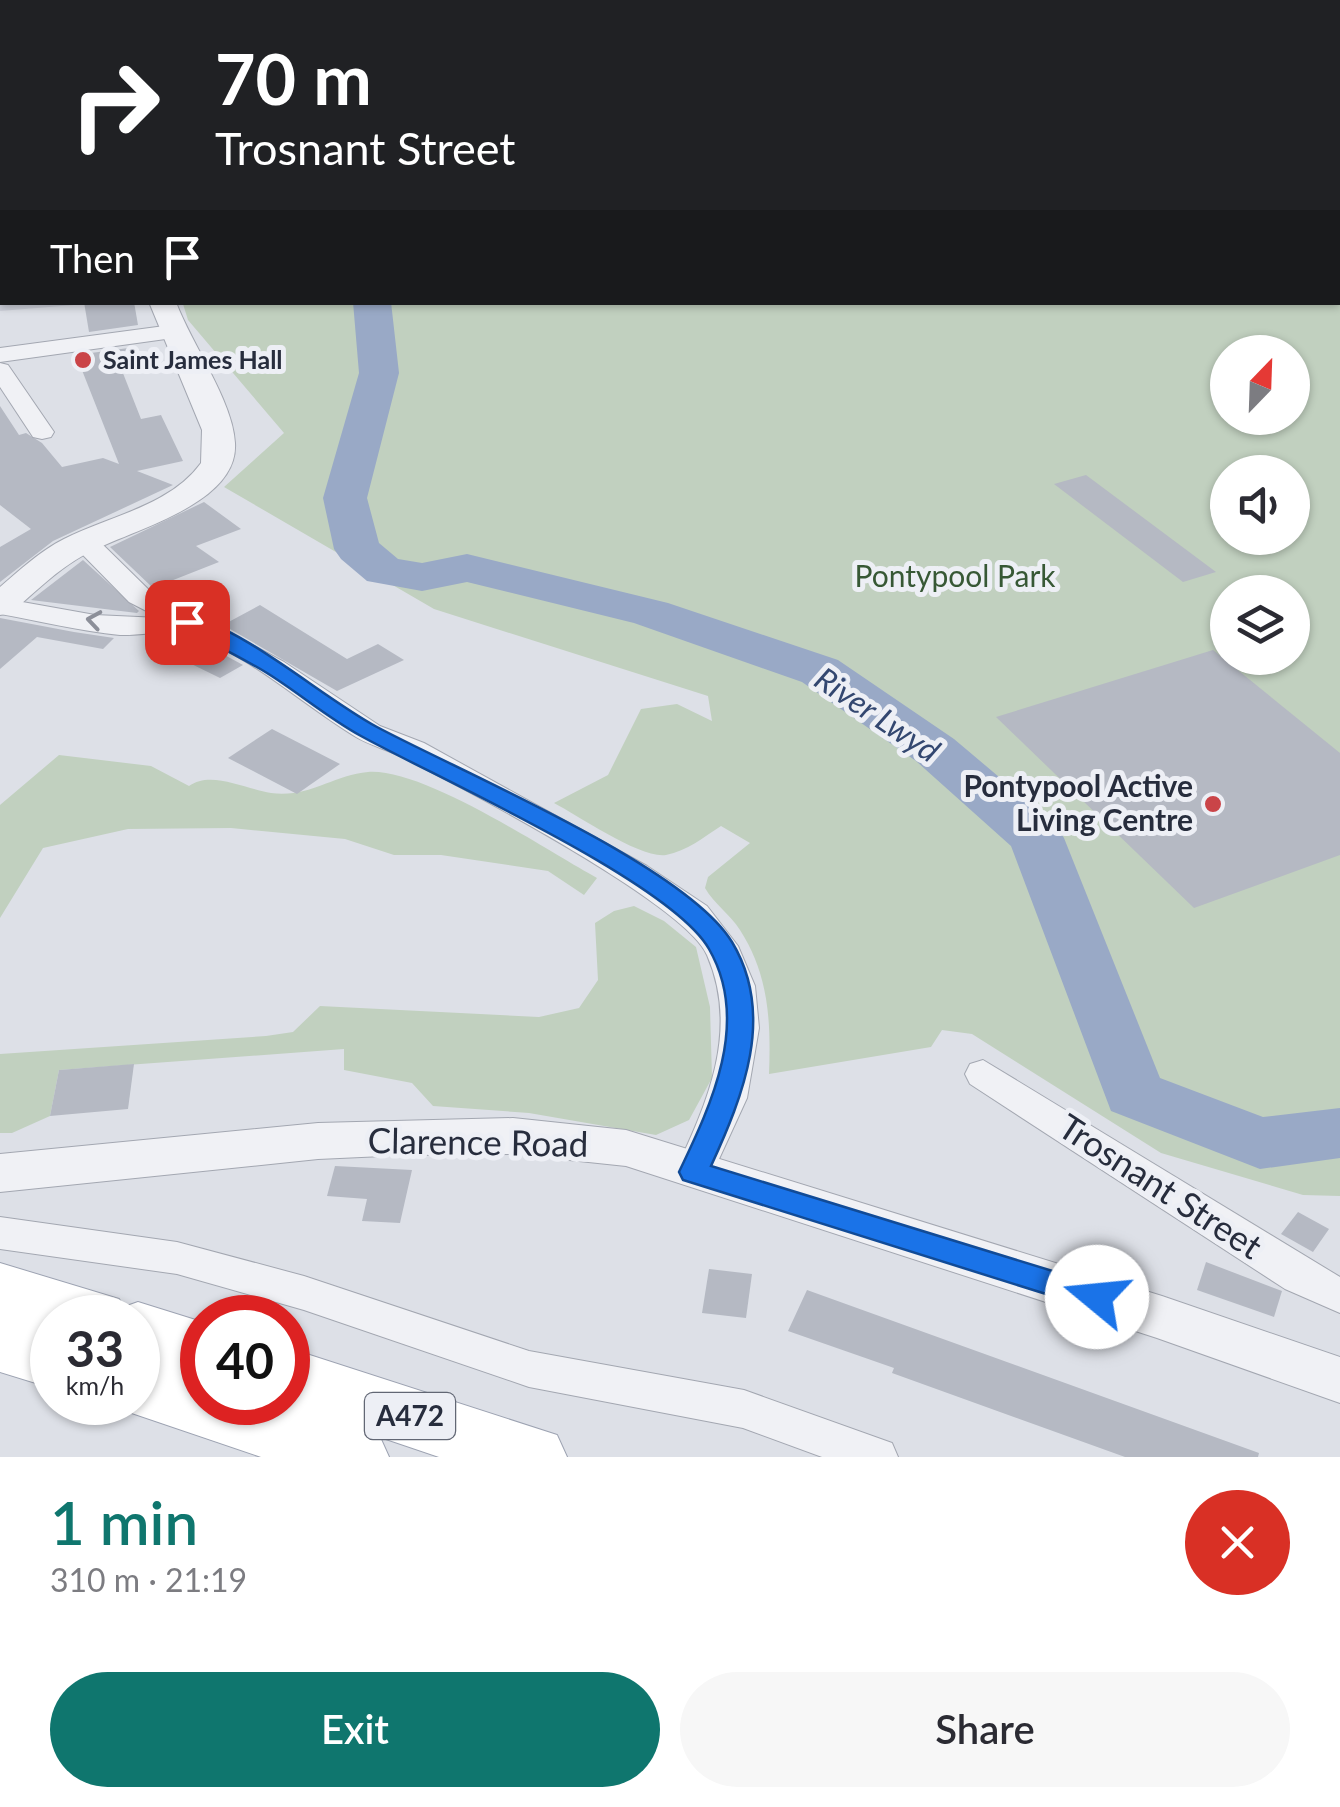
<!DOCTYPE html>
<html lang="en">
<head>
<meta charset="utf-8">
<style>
	:root { --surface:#fff; --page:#f7f7f7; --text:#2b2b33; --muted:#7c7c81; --accent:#0f766e }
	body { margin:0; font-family:Lato,sans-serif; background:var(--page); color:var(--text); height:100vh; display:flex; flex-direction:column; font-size:38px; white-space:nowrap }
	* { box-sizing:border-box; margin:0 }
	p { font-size:32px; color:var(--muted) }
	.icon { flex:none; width:55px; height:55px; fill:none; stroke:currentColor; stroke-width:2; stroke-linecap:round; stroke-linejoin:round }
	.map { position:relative; height:1457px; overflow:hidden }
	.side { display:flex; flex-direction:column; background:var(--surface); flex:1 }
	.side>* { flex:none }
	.hud { position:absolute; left:0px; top:0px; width:1340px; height:305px; box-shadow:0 2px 8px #0004; background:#202124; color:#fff; overflow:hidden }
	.needle { width:65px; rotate:23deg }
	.fabs { position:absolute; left:1210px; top:335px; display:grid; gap:20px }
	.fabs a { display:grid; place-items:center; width:100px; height:100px; border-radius:50%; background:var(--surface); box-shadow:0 2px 8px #0004; font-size:50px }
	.speed { position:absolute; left:30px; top:1295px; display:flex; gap:20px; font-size:50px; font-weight:700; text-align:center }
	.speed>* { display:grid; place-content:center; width:130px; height:130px; border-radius:50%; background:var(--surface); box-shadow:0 2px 8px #0004; line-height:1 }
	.speed small { font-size:25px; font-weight:400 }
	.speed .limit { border:15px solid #d22; background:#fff; color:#111 }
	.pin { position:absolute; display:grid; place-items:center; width:85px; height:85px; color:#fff; margin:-42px; border-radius:20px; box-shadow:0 5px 15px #0006 }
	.me { position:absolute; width:110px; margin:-55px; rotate:287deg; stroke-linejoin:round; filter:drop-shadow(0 0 8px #0008) }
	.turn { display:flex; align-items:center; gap:35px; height:210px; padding:0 50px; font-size:45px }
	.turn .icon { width:130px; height:130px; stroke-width:2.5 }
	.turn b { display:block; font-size:70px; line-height:85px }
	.then { display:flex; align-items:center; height:95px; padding:0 50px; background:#0003; gap:20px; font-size:38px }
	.round { display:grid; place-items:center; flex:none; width:105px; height:105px; border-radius:52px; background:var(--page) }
	.summary { display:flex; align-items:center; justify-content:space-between; height:170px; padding:0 50px }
	h1 { font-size:60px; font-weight:600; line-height:75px; color:var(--accent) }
	.button { display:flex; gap:20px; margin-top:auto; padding:20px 50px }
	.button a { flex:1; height:115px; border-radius:60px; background:var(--accent); color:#fff; font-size:40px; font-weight:600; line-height:115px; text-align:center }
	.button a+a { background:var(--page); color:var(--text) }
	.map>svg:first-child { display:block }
	.built { fill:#cccfd9 }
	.green { fill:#c1d0bf; fill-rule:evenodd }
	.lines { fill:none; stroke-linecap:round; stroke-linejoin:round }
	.river { fill:#99a9c6; fill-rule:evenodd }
	.building { fill:#b5b9c3 }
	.pedestrian-casing { stroke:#a3a7b1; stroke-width:3 }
	.minor-casing { stroke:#a3a7b1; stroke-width:2 }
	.tertiary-casing { stroke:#a3a7b1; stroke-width:2 }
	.primary-casing { stroke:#9da3b2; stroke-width:2 }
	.pedestrian { fill:#f0f1f5; fill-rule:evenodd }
	.minor { fill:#f0f1f5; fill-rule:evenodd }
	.tertiary { fill:#f0f1f5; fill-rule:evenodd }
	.primary { fill:#fff; fill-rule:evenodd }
	.oneway { stroke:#8c8f99 }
	.route { fill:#1a73e8; stroke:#114b97; stroke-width:2.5 }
	.poi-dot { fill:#ca4448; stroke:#edeff5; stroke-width:4 }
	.labels { text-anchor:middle; stroke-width:10; stroke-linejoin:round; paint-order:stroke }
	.far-poi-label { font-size:25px; font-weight:bold; fill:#272d3d; stroke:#edeff5; text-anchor:start }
	.shield { fill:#edeff5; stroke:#626774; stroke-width:2.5 }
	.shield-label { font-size:28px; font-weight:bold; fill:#272d3d }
	.park-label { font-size:30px; fill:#375835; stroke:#edeff5 }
	.poi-label { font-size:30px; font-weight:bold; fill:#272d3d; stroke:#edeff5; text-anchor:end }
	.water-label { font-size:32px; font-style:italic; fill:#334770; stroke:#edeff5 }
	.near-street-label { font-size:35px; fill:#272d3d; stroke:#edeff5 }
</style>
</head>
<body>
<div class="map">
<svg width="1340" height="1457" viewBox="0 0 1340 1457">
	<rect width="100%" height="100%" fill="#dde0e7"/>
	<path class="built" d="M2 20V302L74 305 0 311Z"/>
	<g class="green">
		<path d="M1340 122V1196L1303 1195 1161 1153 972 1034 942 1030 931 1047 769 1074C771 1022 769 975 740 930 730 914 714 904 705 888L708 877 750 843 721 826C704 837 687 851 666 855 641 859 579 816 554 803L608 775 641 709 677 704 712 721 708 696 434 609 224 487 284 433 188 320 183 304 1338 302ZM1228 352H1292V418H1228ZM1228 472H1292V538H1228ZM1228 592H1292V658H1228Z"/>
		<path d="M59 755 151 766 189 786C211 770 245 789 271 793 310 798 333 775 368 772 424 768 544 849 597 878L584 895 548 871 441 855H394L345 839 231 828 128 829 43 848 0 918V805Z"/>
		<path d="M634 906 664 921 696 947 710 1007 712 1078 689 1120 656 1135 529 1113 433 1106 412 1083 344 1070V1049L59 1070 50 1116 12 1133H0V1054L266 1036 293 1032 320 1006 539 1017 579 1008 598 980 595 923 614 911Z"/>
	</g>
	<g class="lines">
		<g class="river">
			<path d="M360 0H389L391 2H362Z"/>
			<path d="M353 302H391L399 373 367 498 379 543 398 559 422 563 467 554 668 603 838 660 954 739 1056 825 1064 838 1160 1078 1263 1117 1340 1108V1158L1260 1169 1111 1111 1011 846 916 761 802 682 634 623 467 582 422 591 367 581 341 559 334 549 323 498 359 373Z"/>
		</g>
	</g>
	<g class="building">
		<path d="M84 302H134L138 325 89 332Z"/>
		<path d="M136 347 138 354 117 358 141 419 161 415 183 461 137 471 173 485 53 541 0 582V547L31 529 0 505V406L19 435 26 433 42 443 62 467 103 458 119 464 76 355Z"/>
		<path d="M1086 475 1216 572 1183 582 1054 484Z"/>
		<path d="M204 502 241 529 196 546 219 562 153 588 110 547Z"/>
		<path d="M83 560 139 611 137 613 31 600Z"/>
		<path d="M260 605 347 659 378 644 404 660 337 691 223 625Z"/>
		<path d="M0 618 74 632 114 638 103 649 37 637 0 669Z"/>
		<path d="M196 640 208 646 243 665 220 678 171 654Z"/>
		<path d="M1213 650 1340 753V855L1194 908 996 717Z"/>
		<path d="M272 729 340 764 297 794 228 758Z"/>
		<path d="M134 1064 128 1109 50 1116 59 1070Z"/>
		<path d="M335 1166 412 1170 400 1223 362 1221 367 1199 327 1196Z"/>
		<path d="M1298 1212 1329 1229 1313 1252 1281 1234Z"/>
		<path d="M1206 1262 1282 1291 1274 1317 1197 1290Z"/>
		<path d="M709 1269 752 1274 746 1318 702 1313Z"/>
		<path d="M807 1290 1259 1453 1258 1457H1125L892 1373 894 1368 788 1331Z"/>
	</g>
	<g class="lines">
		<g class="pedestrian-casing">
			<path id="pedestrian" d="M139 0H151L153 2H141Z"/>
		</g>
		<g class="minor-casing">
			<g id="minor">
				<path d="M267 0H283L284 2H269Z"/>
				<path d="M432 0H448V2H433Z"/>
				<path d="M680 0H698L700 2H682Z"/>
				<rect x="0" y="82" width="2" height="10"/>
				<path d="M0 155 2 156V169L0 168Z"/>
				<path d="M2 196V212L0 213V197Z"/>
				<path d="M172 325 183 332 180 337 0 362V348Z"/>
				<path d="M0 363 8 365 54 432 51 437 42 439 33 437 0 387Z"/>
				<path d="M85 534 94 536 149 590 284 662 380 726 424 743 647 866 707 906 738 946 755 986 759 1028 747 1098 708 1183 694 1187 680 1183 675 1172C707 1103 740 1031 707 955 685 904 463 788 404 758 389 750 371 746 356 737 300 703 249 654 187 633 175 629 137 636 120 635 80 631 40 621 0 614V598L95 615 160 618 129 602 76 548 72 542Z"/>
				<path d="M983 1060 1340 1277V1313L1285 1289 970 1084 965 1074 970 1064Z"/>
				<path d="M0 1217 177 1242 304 1276 529 1351 744 1390 892 1443 898 1457H822L743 1428 529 1387 304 1310 177 1274 0 1249Z"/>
			</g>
		</g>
		<g class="tertiary-casing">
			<g id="tertiary">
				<path d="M149 302H176C191 343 233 401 235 443 239 506 126 531 84 555 57 570 35 592 12 612L0 615V587C20 570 40 551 64 539 109 516 170 506 201 463L202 430Z"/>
				<path d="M513 1118 626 1130 1162 1296 1340 1357V1403L1157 1338 626 1166 513 1154 405 1155 318 1159 0 1192V1154L318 1123Z"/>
			</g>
		</g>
		<g class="primary-casing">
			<path id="primary" d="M0 1263 119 1299 124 1307 138 1302 202 1322V1402H288V1348L557 1435 567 1457H439L380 1437 389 1457H261L114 1407 112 1402H138V1318H52V1388L0 1372Z"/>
		</g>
		<use href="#pedestrian" class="pedestrian"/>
		<use href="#minor" class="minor"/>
		<use href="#tertiary" class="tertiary"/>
		<use href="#primary" class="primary"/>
	</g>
	<defs><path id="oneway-chevron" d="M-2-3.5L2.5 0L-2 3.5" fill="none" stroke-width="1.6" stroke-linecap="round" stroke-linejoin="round" transform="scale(2.5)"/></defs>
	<use class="oneway" href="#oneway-chevron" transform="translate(94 620) rotate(-171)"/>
	<path class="route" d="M187 615C249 631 320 696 377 727 461 772 686 866 732 942 776 1015 743 1096 711 1166L1108 1288 1113 1297 1108 1306 1097 1310 683 1180 679 1172C711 1105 751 1022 709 949 671 882 437 778 361 736 328 718 299 693 267 673 239 656 209 642 180 626V617Z"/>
	<g class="poi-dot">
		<circle cx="83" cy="360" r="10"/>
		<circle cx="1213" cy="804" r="10"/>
	</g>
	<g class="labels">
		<g class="far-poi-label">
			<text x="103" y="369">Saint James Hall</text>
		</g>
		<rect class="shield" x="365" y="1393" width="90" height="46" rx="8"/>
		<g class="shield-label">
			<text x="410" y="1426">A472</text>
		</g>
		<g class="park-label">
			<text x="955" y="587">Pontypool Park</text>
		</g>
		<g class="poi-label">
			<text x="1193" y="797">Pontypool Active<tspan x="1193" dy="34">Living Centre</tspan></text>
		</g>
		<g class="water-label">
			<text transform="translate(877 715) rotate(34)" y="11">River Lwyd</text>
		</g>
		<g class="near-street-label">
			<text transform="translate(478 1143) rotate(1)" y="12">Clarence Road</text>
			<text transform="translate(1160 1187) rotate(33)" y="12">Trosnant Street</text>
		</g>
	</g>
</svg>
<div class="fabs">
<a><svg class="needle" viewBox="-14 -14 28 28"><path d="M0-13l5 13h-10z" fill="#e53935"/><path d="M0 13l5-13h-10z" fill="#7c7c81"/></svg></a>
<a><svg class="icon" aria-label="sound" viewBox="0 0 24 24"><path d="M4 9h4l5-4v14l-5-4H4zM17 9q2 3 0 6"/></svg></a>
<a><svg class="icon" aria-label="layers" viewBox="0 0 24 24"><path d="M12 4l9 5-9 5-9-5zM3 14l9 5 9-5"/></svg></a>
</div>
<div class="speed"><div>33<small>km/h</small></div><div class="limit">40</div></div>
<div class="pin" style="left:187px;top:622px;background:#d93025"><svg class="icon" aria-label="arrive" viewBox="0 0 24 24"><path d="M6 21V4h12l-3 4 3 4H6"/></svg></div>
<svg class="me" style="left:1097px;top:1297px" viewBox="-20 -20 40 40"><circle r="19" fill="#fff"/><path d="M0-13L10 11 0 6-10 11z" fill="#1a73e8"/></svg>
<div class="hud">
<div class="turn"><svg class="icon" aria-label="right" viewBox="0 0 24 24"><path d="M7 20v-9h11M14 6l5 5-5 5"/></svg><div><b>70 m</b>Trosnant Street</div></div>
<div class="then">Then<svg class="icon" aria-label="arrive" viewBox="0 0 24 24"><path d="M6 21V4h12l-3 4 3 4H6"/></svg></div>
</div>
</div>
<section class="side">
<div class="summary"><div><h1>1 min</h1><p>310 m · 21:19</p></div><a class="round" style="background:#d93025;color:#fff"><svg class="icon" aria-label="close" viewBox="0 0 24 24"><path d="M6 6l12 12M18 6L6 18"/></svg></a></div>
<div class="button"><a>Exit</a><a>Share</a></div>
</section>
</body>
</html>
